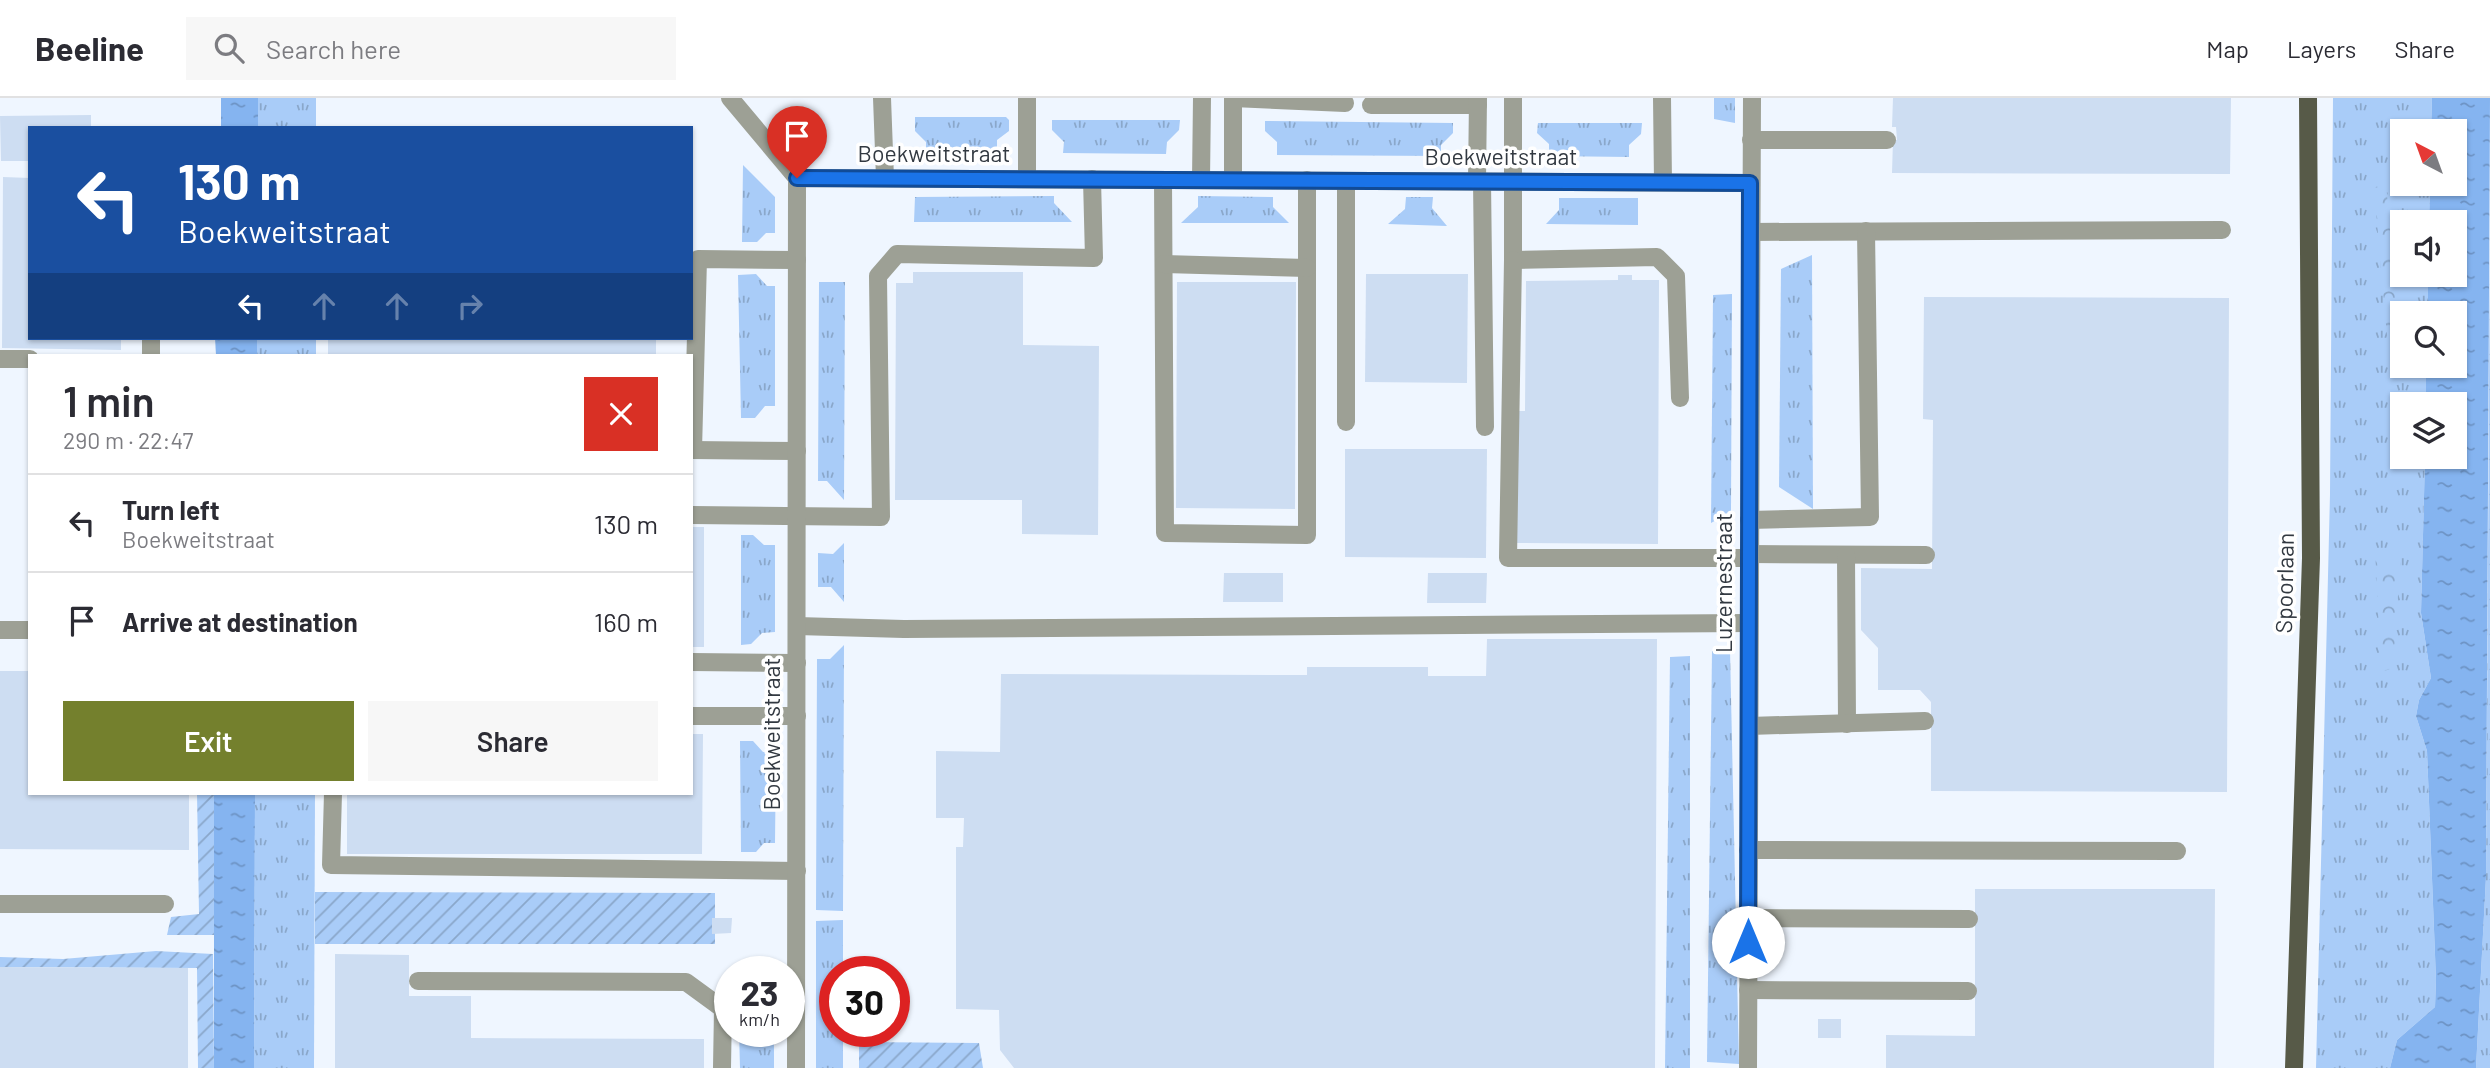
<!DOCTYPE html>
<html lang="en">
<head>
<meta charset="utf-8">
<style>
	:root { --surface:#fff; --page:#f7f7f7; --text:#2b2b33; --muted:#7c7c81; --line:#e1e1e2; --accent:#74802d }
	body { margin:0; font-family:Barlow,sans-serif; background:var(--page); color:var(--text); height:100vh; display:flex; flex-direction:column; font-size:26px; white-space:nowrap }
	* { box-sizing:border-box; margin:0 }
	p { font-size:23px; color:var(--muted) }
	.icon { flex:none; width:38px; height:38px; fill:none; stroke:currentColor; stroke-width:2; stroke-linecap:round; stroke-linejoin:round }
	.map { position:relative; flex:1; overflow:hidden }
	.panel { position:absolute; left:28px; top:256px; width:665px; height:441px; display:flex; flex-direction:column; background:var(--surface); border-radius:0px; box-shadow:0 2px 5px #0004 }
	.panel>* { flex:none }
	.guide { position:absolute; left:28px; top:28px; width:665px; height:214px; border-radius:0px; box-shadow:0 2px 5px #0004; background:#1a4fa0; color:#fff; overflow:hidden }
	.needle { width:46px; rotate:319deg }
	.fabs { position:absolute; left:2390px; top:21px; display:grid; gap:14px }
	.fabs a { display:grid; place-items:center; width:77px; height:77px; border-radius:0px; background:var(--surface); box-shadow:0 2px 5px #0004; font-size:35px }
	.speed { position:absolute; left:714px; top:858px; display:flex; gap:14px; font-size:35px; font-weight:700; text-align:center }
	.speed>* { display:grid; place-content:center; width:91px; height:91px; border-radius:50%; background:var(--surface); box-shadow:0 2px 5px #0004; line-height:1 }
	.speed small { font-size:18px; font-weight:400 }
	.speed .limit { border:10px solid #d22; background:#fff; color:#111 }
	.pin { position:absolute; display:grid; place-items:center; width:60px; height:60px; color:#fff; margin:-72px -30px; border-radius:50% 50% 50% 0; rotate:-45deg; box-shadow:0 0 7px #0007 }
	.pin .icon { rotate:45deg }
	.me { position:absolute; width:77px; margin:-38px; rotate:0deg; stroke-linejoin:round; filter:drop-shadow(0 0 5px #0008) }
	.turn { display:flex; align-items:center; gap:24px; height:147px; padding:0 35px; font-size:32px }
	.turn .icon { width:91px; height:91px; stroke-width:2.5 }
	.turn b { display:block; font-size:49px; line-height:60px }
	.lanes { display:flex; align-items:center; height:66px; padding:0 35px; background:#0003; justify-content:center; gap:35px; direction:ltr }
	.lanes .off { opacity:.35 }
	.round { display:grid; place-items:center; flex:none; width:74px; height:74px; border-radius:0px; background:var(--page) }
	.summary { display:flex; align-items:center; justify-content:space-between; height:119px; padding:0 35px }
	h1 { font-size:42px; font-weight:600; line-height:52px }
	.primary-button { display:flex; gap:14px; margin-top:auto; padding:14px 35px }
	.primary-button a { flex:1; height:80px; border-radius:0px; background:var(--accent); color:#fff; font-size:28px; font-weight:600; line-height:80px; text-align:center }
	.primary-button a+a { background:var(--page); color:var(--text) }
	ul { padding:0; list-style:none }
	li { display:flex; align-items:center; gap:21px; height:98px; padding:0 35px; border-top:2px solid var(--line) }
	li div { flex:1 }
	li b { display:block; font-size:26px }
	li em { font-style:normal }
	header { display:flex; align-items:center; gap:42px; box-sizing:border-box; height:98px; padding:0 35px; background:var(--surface); border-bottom:2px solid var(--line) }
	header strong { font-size:33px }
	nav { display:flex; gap:38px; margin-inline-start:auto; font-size:24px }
	.search { width:490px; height:63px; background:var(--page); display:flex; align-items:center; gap:18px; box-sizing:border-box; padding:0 24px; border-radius:0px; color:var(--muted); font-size:26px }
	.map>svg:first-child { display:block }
	.grass { fill:url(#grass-tufts) }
	.forest { fill:url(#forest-crowns) }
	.garden { fill:url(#garden-furrows) }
	.water { fill:url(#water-ripples) }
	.building { fill:#cdddf2 }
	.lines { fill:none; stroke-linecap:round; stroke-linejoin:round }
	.minor { stroke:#9da095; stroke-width:18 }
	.major { stroke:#575a48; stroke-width:18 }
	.route-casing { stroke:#114b97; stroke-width:18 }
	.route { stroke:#1a73e8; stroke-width:12 }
	.labels { text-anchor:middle; stroke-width:7; stroke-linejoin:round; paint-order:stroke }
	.street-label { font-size:23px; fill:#323941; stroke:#fff }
</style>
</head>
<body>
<header>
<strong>Beeline</strong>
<div class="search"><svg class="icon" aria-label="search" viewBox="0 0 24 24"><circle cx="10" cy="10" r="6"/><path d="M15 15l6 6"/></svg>Search here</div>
<nav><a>Map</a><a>Layers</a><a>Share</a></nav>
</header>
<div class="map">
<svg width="2490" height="970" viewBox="0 0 2490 970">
	<defs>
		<pattern id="grass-tufts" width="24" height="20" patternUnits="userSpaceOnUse" patternTransform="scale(1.75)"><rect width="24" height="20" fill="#a9ccf8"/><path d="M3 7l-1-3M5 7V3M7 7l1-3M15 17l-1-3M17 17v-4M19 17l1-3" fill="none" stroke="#8aa7ca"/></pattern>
		<pattern id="forest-crowns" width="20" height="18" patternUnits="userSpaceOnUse" patternTransform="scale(1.75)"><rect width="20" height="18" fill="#a9ccf8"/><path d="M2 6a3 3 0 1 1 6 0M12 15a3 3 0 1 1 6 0" fill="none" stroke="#8aa7ca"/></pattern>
		<pattern id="garden-furrows" width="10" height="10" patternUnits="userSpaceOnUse" patternTransform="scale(1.75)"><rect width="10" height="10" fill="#a9ccf8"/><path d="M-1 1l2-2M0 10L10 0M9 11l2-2" fill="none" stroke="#8aa7ca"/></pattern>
		<pattern id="water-ripples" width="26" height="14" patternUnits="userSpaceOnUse" patternTransform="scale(1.75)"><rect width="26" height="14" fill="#85b4f0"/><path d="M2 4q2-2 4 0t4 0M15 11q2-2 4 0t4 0" fill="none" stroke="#6d93c4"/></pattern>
	</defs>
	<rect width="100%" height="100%" fill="#eff6ff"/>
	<g class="grass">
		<rect x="258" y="0" width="58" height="30"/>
		<path d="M1714 0H1735V25L1714 21Z"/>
		<path d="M2333 0H2432L2431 33H2403V86H2430L2429 124H2403V177H2428V215H2403V268H2426V306H2403V359H2425L2421 515 2431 580 2419 602 2416 618 2427 653 2436 882 2435 909 2397 942 2390 970H2316L2330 396Z"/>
		<path d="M915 19H1006L1009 22V33L997 42V55H926V44L915 33Z"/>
		<path d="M1052 22H1180L1179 32 1167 44 1166 56 1063 55 1064 44 1052 32Z"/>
		<path d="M1265 23 1453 25V35L1441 47V58L1277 57V44L1265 33Z"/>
		<path d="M1538 25H1642L1641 36 1629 47V59L1549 58V46L1537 35Z"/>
		<path d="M743 67 775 99V135H766L757 144H742Z"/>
		<path d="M1054 98V105L1072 124H914L915 99Z"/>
		<path d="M1198 98 1273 99V109L1289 125H1181L1198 109Z"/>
		<path d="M1406 99H1433L1432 110 1447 128 1388 126 1405 111Z"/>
		<path d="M1559 100H1638V127L1546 126 1559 112Z"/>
		<path d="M2490 133V970H2476L2486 779Z"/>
		<path d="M1812 157 1813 411 1779 389 1781 171Z"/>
		<path d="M756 176 767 188H775V308H765L755 320H741L738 177Z"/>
		<path d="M819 184H845L844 402 827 383H818Z"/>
		<path d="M1732 196 1731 414 1711 425 1713 197Z"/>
		<rect x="257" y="240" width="59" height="17"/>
		<path d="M741 437H753L764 447H775V534L762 535 751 546 741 547Z"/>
		<path d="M844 445V504L831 489H818V455L833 456Z"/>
		<path d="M844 547 843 813 816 812 817 561H830Z"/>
		<path d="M1730 552 1739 966 1707 964 1712 553Z"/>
		<path d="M1690 558V970H1665L1670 559Z"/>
		<path d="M740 643H753L763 654 776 655 775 745H764L756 754H741Z"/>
		<path d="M255 695H315L314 970H254Z"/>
		<path d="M843 822V873H835V933H843V970H816V823Z"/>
		<path d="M739 933H751L757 939 774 940V970H740Z"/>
	</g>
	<g class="forest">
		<path d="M2386 84 2400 253 2388 249 2374 90Z"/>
		<path d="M2375 451 2401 454 2393 570 2381 574Z"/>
	</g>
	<g class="garden">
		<path d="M197 695H214V837H167L171 819 199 816Z"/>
		<path d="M315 794 715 795V846H315Z"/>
		<path d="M156 853 213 856 214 970H198L197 870 0 869V859L63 861Z"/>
		<path d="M859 944 979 945 983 970H859Z"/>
	</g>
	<g class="water">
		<rect x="221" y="0" width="37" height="30"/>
		<path d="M2432 0H2490L2486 779 2476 970H2390L2397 942 2435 909 2436 882 2427 653 2416 618 2419 602 2431 580 2421 515 2425 359H2455V306H2426V268H2455V215H2428V177H2455V124H2429L2430 86H2455V33H2431Z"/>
		<path d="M215 240H257V257H216Z"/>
		<path d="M214 695H255L254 970H214Z"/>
	</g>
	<g class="building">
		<path d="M1893 0H2231L2230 76 1892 75 1893 42H1897L1896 29H1892Z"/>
		<path d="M91 17V30H30V63H1L0 18Z"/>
		<path d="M3 79 30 80V240H121V252L2 250Z"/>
		<path d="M913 174H1023V247L1099 248 1098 437 1022 436V402H895L896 185H913Z"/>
		<path d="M1366 176H1468L1467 285 1365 284Z"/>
		<path d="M1618 177H1632V182H1659L1658 446 1516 445V313H1525L1526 183 1618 182Z"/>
		<path d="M1177 184H1296L1295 411 1176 410Z"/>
		<path d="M1924 199 2229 200 2227 694 1931 693V604L1920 592H1878V550L1861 532V470L1932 471 1933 322 1923 321Z"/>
		<rect x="328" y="240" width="328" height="17"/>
		<path d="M1345 351H1487L1486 460 1345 459Z"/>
		<rect x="691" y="429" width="13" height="120"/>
		<path d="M1224 475H1283V504H1223Z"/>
		<path d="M1428 475H1487L1486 505H1427Z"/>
		<path d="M1487 541H1657L1655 970H1014L1000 952 999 912 956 911V749H963L964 720H936V653L1000 654 1001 576 1307 577V569H1428V578H1486Z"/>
		<path d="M0 573H30V695H189V752L0 751Z"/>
		<path d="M691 636H703L702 756H347V695H691Z"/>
		<path d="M1975 791H2215L2214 970H1886V937L1975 938Z"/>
		<path d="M712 820H732L731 835 712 836Z"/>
		<path d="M335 856 409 857V898H471V940L704 941V970H335Z"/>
		<path d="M0 869 188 870V970H0Z"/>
		<rect x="1818" y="921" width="23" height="19"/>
	</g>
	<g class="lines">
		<g class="minor">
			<path d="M730 0 797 80"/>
			<path d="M882 0 885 80"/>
			<path d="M1027 0V81"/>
			<path d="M1233 0 1345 5"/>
			<path d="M1233 0V82"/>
			<path d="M1513 0V162L1657 159 1676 178 1680 300"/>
			<path d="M1662 0 1663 84"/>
			<path d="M1371 7H1478"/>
			<path d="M1751 42H1887"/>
			<path d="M1163 82 1165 435 1307 437V82"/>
			<path d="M1201 82 1202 0"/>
			<path d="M1346 83V324"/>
			<path d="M1477 83 1478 0"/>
			<path d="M1482 83 1485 329"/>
			<path d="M1750 134 2222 132"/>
			<path d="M1513 162 1508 460H1749"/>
			<path d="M1164 166 1307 170"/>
			<path d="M151 240V257"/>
			<path d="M0 261H30"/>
			<path d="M691 352 797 353"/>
			<path d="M693 352 698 161 797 162"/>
			<path d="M691 417 881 419 878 178 897 156 1094 160 1092 81"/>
			<path d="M1749 422 1870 419 1866 133"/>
			<path d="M1749 456 1926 457"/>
			<path d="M1846 457 1847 626"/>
			<path d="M797 528 904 531 1749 525"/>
			<path d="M0 532H30"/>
			<path d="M691 564 797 565"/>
			<path d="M691 618H797"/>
			<path d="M1749 628 1925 623"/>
			<path d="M333 695 331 767 797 773"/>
			<path d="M1748 752 2177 753"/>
			<path d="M0 806H165"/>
			<path d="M1748 820 1969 821"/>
			<path d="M418 883 686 884 723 911H730"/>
			<path d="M1748 892 1968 893"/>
			<path d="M722 970 723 911"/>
			<path d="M796 970 797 80 1750 85"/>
			<path d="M1748 970 1752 0"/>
		</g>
		<path class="major" d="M2294 970 2311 460 2308 0"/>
	</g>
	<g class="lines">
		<g class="route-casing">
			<path id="route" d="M797 80 1750 85 1748 844"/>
		</g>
		<use href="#route" class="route"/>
	</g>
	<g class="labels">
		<g class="street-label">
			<text x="934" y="64">Boekweitstraat</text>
			<text x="1501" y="67">Boekweitstraat</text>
			<text transform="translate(1724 485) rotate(-90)" y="8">Luzernestraat</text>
			<text transform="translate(2285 485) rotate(-89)" y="8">Spoorlaan</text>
			<text transform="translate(772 636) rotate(-90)" y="8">Boekweitstraat</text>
		</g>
	</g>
</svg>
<div class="fabs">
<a><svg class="needle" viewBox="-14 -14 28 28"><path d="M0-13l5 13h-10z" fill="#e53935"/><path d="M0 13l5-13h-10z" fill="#7c7c81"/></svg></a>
<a><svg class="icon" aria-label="sound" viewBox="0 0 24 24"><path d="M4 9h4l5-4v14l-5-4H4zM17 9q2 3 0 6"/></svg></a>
<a><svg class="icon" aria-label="search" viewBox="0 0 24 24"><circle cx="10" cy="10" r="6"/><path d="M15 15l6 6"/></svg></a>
<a><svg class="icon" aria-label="layers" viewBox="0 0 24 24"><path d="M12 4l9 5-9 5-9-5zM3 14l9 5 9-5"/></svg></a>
</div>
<div class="speed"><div>23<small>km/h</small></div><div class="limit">30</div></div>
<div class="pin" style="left:797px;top:80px;background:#d93025"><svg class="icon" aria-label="arrive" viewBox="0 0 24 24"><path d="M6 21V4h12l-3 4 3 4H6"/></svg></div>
<svg class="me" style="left:1748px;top:844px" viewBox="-20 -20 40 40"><circle r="19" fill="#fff"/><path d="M0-13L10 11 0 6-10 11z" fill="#1a73e8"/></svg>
<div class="guide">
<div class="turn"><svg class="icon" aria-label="left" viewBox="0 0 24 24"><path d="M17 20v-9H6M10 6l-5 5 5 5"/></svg><div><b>130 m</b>Boekweitstraat</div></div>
<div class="lanes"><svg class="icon" aria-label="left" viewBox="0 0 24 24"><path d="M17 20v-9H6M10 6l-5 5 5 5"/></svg><svg class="icon off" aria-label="ahead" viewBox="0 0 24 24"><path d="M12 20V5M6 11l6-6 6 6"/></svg><svg class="icon off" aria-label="ahead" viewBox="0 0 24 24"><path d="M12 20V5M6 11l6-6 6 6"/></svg><svg class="icon off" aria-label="right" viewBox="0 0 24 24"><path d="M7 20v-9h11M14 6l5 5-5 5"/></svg></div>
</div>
<section class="panel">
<div class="summary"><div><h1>1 min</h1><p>290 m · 22:47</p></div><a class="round" style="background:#d93025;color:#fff"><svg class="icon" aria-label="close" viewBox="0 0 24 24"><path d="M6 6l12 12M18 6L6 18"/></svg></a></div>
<ul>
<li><svg class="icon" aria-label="left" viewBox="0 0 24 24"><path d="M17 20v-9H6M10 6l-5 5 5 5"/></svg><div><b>Turn left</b><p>Boekweitstraat</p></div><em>130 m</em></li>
<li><svg class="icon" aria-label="arrive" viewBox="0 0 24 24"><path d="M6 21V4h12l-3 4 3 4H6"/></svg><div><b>Arrive at destination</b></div><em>160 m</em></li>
</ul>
<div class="primary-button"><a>Exit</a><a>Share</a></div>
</section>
</div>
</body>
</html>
